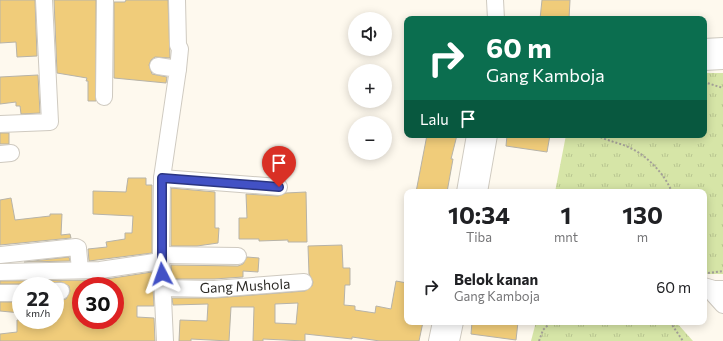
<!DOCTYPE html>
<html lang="id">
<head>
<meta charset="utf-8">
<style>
	:root { --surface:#fff; --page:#f6f6f6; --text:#202124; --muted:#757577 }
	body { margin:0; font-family:Commissioner,sans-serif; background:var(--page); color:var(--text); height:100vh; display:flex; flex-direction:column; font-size:15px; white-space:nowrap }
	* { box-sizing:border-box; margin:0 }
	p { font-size:13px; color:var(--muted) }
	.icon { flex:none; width:22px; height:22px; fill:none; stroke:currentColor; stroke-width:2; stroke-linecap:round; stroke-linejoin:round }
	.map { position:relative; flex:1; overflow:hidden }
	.details { position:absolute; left:404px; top:189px; width:303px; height:136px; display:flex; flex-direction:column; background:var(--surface); border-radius:8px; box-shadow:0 2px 10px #0003 }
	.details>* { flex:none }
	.guide { position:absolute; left:404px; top:16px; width:303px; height:122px; border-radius:8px; box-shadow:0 2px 10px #0003; background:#0b6e4f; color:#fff; overflow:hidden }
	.buttons { position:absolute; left:348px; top:12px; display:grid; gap:8px }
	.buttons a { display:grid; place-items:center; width:44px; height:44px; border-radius:50%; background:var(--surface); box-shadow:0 2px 10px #0003; font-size:20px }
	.speed { position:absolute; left:12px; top:277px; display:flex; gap:8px; font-size:20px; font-weight:700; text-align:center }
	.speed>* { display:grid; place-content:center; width:52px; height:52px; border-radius:50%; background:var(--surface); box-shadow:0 2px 10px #0003; line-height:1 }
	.speed small { font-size:10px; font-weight:400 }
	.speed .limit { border:6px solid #d22; background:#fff; color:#111 }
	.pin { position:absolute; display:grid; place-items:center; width:34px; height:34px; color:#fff; margin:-41px -17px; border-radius:50% 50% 50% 0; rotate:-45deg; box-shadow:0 0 4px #0007 }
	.pin .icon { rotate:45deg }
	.me { position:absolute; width:44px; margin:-22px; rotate:356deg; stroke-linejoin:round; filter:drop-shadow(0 0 3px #0008) }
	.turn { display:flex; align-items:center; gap:14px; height:84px; padding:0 16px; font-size:18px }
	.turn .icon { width:52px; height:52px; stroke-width:2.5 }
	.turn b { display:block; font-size:28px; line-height:34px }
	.then { display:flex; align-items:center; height:38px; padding:0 16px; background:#0003; gap:8px; font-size:15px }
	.eta { display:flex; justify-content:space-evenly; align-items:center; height:68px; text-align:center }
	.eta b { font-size:24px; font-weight:700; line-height:28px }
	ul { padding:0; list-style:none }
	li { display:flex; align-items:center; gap:12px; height:60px; padding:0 16px }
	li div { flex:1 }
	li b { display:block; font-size:15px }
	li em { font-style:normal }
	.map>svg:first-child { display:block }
	.grass { fill:url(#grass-tufts) }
	.building { fill:#f0cc7a; stroke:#b7b3a8; fill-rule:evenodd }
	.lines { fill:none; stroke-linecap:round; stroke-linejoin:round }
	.minor-casing { stroke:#cfcac0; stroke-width:18 }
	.path { stroke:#a4a098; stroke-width:2; stroke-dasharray:2 2; stroke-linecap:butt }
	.minor { stroke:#fff; stroke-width:16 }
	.route-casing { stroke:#2b3580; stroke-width:10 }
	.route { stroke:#4251c5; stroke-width:7 }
	.labels { text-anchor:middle; stroke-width:3; stroke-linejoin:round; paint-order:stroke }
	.street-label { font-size:14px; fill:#2d2b27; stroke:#fff }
</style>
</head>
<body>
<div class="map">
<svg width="723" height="341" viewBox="0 0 723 341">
	<defs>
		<pattern id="grass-tufts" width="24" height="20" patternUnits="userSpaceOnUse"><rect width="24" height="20" fill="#d6e5a7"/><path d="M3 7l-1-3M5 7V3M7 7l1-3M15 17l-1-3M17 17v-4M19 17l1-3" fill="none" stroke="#b8c590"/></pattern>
	</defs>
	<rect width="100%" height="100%" fill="#fef9ee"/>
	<g class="grass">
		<path d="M704 73H723V274H704V192H555L566 135H704Z"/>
		<path d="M536 322H676L693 341H531Z"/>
	</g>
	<g class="building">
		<path d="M0 0H35L37 56 17 57 16 42 0 43Z"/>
		<path d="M54 0H96V101H88V81H86L87 78 57 73Z"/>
		<path d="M126 0H168L170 58 155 57 151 60 149 65 152 74 167 77 166 83 114 78V2H125Z"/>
		<path d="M542 0H570L569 19H540Z"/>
		<path d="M38 75 40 113 21 114 20 106H16V102L0 104V77Z"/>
		<rect x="0" y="133" width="9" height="11"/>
		<path d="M427 135H457L451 159H453L447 192H416Z"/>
		<path d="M507 135H550L547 152 506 146Z"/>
		<path d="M128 178H146V185H152V253L89 261 88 249 107 247 106 242 125 239V233H132L133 216 93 214V191L126 192Z"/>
		<path d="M171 188 215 192V228H219L218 243 197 246H171Z"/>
		<path d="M306 192 307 242H288V240L259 241V239H239V218H247L246 194 278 196 286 193Z"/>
		<path d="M11 198 15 220 50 216V214H62L61 235 70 234 71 238 0 245V200Z"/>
		<path d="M342 245 343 268H350V285H345L344 305 355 306V310L375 313 376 306 391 309 396 281 407 283V322H423L419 341H380L352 337V339L305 334V341L263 339V341H253L254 307H231L229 341 191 339V341H179L180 320 207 321 208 304 173 305 172 298H215L305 291 312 286 313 282 309 274 308 246ZM298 303 296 324 275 323V304Z"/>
		<path d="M69 257 70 261 24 262Z"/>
		<path d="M247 257 259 258 258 272 243 271V277L214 279H172L171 265 238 266 243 264Z"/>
		<path d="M152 272 154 306H137V317L154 318 155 341H0V334L17 332V320H55V300L66 299 70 291 69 286 61 282 51 283 47 286H27L21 284H0V281L100 280ZM81 286H115V320H81L79 291H81Z"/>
		<path d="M0 302H21V313L0 311Z"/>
		<path d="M472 322H518L516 340 471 334Z"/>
	</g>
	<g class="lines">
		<g class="minor-casing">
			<g id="minor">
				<path d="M177 0 178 45 180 49 178 69"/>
				<path d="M495 0 496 19"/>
				<path d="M704 47 723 46"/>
				<path d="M704 62 723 61"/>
				<path d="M158 66 178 69 162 178 161 255 165 341"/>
				<path d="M104 97 105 0"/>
				<path d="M0 124 50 122 44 0"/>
				<path d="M0 154 11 153"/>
				<path d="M162 178 279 187"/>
				<path d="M465 192 475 135"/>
				<path d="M479 192 489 135"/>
				<path d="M0 255 76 247 78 248 80 270"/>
				<path d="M161 255 238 256"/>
				<path d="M0 272 100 270 161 261"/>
				<path d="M704 286 714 289H723"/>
				<path d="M163 288 214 289 304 282"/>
				<path d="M714 289V295L723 305"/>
				<path d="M55 291H61"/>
				<path d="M0 293H21"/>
				<path d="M437 341 441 322"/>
				<path d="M451 341 455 322"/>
			</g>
		</g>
		<g class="path">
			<path d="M704 82 723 88"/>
			<path d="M597 135C607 141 616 142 626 146 646 154 664 173 672 192"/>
			<path d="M708 273 723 271"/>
			<path d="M670 322 683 341"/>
			<path d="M539 341 543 330 551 322"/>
		</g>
		<use href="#minor" class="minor"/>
	</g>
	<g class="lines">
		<g class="route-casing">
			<path id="route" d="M162 274V178L279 187"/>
		</g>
		<use href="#route" class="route"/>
	</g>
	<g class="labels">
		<g class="street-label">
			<text transform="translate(245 286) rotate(-3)" y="5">Gang Mushola</text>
		</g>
	</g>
</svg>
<div class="buttons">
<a><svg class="icon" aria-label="sound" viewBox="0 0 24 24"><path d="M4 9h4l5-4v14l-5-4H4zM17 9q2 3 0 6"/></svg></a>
<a>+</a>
<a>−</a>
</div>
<div class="speed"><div>22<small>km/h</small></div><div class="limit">30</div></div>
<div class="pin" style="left:279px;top:187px;background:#d93025"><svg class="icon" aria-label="arrive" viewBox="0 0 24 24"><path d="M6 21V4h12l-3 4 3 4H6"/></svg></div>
<svg class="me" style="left:162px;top:274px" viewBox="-20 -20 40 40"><path d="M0-17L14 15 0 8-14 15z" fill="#4251c5" stroke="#fff" stroke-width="4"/></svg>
<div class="guide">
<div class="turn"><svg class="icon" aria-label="right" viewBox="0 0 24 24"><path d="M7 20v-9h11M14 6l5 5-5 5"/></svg><div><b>60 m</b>Gang Kamboja</div></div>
<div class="then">Lalu<svg class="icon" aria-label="arrive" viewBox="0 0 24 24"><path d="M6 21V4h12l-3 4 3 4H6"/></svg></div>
</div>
<section class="details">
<div class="eta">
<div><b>10:34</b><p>Tiba</p></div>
<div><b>1</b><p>mnt</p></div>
<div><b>130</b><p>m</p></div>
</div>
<ul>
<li><svg class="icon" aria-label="right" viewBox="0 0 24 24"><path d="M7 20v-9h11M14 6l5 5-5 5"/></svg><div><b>Belok kanan</b><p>Gang Kamboja</p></div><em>60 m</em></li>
</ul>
</section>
</div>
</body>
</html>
